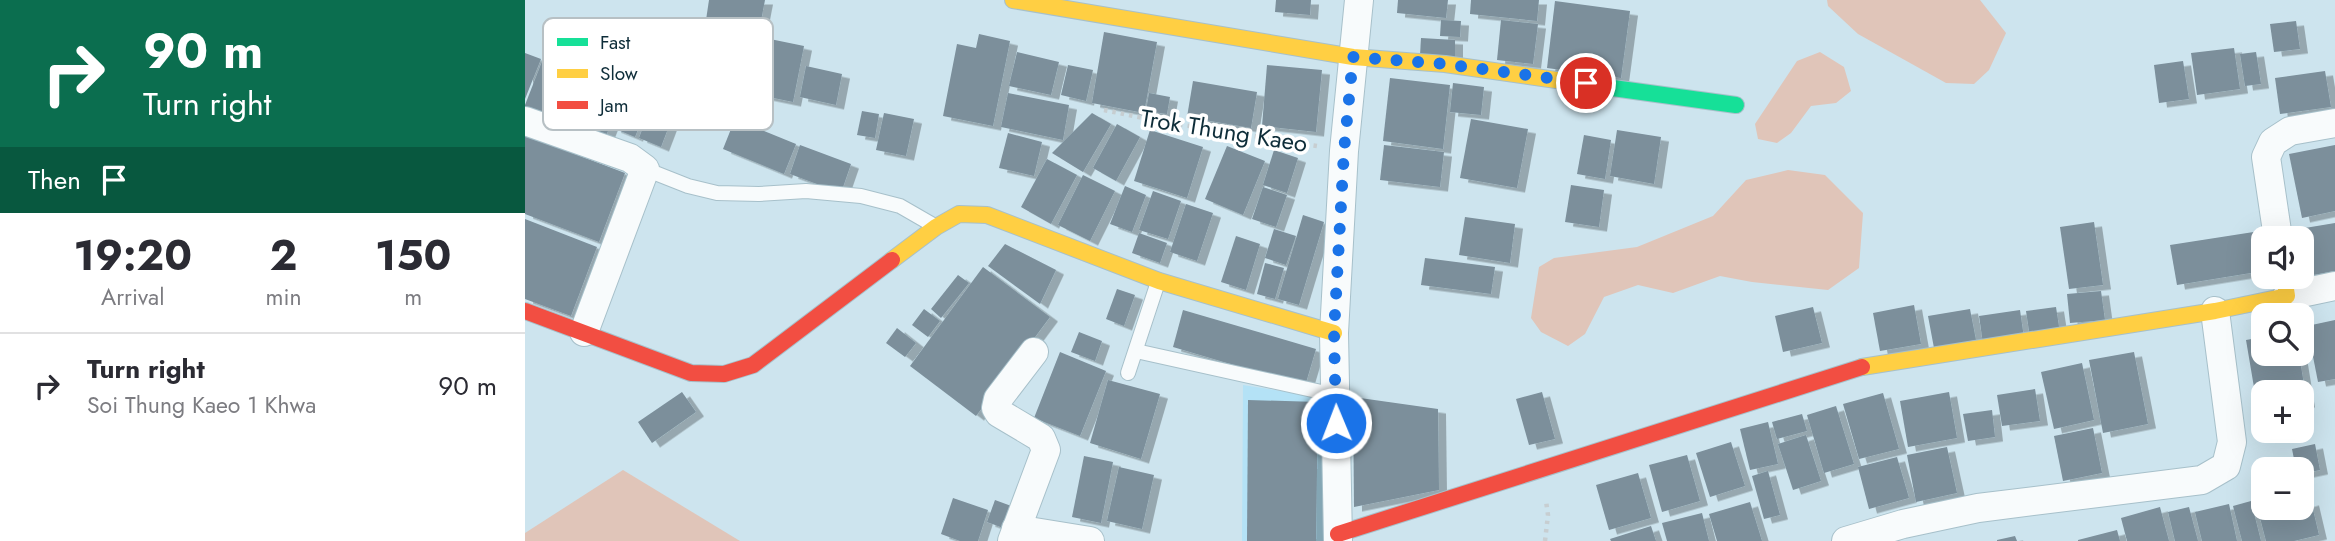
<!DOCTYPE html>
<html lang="en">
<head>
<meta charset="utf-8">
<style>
	:root { --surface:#fff; --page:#f7f7f7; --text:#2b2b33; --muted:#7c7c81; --line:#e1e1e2 }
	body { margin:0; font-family:Jost,sans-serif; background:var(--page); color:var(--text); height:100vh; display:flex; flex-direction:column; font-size:26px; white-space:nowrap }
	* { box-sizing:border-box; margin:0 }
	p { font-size:23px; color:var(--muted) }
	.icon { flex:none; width:38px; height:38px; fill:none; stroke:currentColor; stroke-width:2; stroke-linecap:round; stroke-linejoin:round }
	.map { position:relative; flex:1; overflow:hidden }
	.panel { display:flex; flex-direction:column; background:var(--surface); width:525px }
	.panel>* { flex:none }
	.banner { background:#0b6e4f; color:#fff; overflow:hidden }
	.fabs { position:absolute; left:1726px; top:226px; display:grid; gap:14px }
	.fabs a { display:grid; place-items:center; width:63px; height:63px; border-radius:14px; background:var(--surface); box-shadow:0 7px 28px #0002; font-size:35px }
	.pin { position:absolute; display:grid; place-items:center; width:60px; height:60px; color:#fff; margin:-30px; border:4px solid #fff; border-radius:50%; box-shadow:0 2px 7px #0007 }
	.me { position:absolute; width:77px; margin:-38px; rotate:359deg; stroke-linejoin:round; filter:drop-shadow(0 0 5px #0008) }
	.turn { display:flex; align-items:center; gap:24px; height:147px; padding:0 28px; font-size:32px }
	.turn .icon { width:91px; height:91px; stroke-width:2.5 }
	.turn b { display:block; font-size:49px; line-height:60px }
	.then { display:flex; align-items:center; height:66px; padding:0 28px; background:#0003; gap:14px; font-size:26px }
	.eta { display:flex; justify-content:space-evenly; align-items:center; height:119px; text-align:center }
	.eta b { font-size:42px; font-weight:700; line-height:49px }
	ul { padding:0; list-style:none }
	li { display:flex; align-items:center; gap:21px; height:105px; padding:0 28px; border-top:2px solid var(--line) }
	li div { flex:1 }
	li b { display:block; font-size:26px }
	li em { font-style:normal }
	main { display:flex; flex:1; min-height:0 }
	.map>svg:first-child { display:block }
	.built { fill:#b4e2f6 }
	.green { fill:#e0c5b9 }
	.building { fill:#7b8f9b; filter:url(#shadow) }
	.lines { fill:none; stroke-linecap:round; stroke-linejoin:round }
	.lane-casing { stroke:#a7c0ca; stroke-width:16 }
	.street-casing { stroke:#a7c0ca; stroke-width:30 }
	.fast-casing { stroke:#a7c0ca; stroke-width:18 }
	.slow-casing { stroke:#a7c0ca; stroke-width:18 }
	.jam-casing { stroke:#a7c0ca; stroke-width:18 }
	.path { stroke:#c7ced1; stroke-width:4.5; stroke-dasharray:3.5 5; stroke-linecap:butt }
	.lane { stroke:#f8fbfc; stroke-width:14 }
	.street { stroke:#f8fbfc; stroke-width:28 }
	.fast { stroke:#16e098; stroke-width:16 }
	.slow { stroke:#ffcf43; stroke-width:16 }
	.jam { stroke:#f24e42; stroke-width:16 }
	.route { stroke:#1a73e8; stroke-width:12; stroke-dasharray:0 21.6 }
	.labels { text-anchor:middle; stroke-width:7; stroke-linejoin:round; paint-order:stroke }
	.street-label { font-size:24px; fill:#0e2d39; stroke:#fff }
	.key { fill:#fff; stroke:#b7c0c4; stroke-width:2 }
	.key-label { font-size:19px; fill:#0e2d39 }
</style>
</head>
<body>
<main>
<section class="panel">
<div class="banner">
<div class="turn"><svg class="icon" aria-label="right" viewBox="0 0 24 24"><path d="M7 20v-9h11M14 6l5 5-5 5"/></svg><div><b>90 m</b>Turn right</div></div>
<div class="then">Then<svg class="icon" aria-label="arrive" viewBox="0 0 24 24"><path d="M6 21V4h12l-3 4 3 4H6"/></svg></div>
</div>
<div class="eta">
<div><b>19:20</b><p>Arrival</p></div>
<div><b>2</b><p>min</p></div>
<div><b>150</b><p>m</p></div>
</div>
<ul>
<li><svg class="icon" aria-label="right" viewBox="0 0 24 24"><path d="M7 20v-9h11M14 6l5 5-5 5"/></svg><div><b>Turn right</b><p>Soi Thung Kaeo 1 Khwa</p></div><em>90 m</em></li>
</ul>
</section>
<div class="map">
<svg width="1810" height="541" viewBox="0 0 1810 541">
	<defs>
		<filter id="shadow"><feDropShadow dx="8" dy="4.5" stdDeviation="0" flood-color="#0004"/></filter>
	</defs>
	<rect width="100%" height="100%" fill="#cde4ee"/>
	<path class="built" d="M718 385 796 397 798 541H717Z"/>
	<g class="green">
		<path d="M1302 0H1455L1481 33 1464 70 1449 84 1421 83 1333 34 1303 6Z"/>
		<path d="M1295 52 1319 67 1326 91 1311 103 1286 106 1266 133 1252 143 1233 139 1230 124 1272 61Z"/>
		<path d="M1263 170 1300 175 1338 213 1334 268 1303 290 1227 282 1195 276 1148 293 1113 285 1079 297 1060 334 1043 346 1016 332 1006 318 1014 267 1029 258 1112 247 1188 216 1221 180Z"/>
		<path d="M98 470 215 541H0V533Z"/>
	</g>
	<g class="building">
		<path d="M184 0H240L234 31 181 20Z"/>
		<path d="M751 0H786L785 15 750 12Z"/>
		<path d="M873 0H923L921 18 872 13Z"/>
		<path d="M946 0H1014L1012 21 945 14Z"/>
		<path d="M1030 1 1105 11 1096 78 1022 68Z"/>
		<path d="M916 20 936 21 935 37 915 36Z"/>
		<path d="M976 20 1013 24 1008 64 972 60Z"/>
		<path d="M1771 21 1775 49 1749 52 1745 24Z"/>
		<path d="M206 31 279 46 268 102 195 87Z"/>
		<path d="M579 32 632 42 619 113 567 103Z"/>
		<path d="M454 34 485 41 468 126 418 116 432 44 451 48Z"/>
		<path d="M896 38 930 40V57L895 55Z"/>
		<path d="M1709 48 1715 89 1672 95 1666 53Z"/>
		<path d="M492 52 534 62 526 95 484 86Z"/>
		<path d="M1731 52 1736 84 1720 86 1715 54Z"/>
		<path d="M0 53 16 59 0 99Z"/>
		<path d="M18 59 44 69 24 119 0 110V105Z"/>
		<path d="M1658 61 1664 99 1634 103 1629 65Z"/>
		<path d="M543 65 568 70 561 101 536 95Z"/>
		<path d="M742 65 797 70 791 132 737 126Z"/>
		<path d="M281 66 317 74 311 105 275 97Z"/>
		<path d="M46 70 72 80 52 130 26 120Z"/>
		<path d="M1800 71 1806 107 1755 114 1750 78Z"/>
		<path d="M865 78 925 85 918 149 858 141Z"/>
		<path d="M74 80 99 90 79 141 54 130Z"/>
		<path d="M668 81 732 92 726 128 662 117Z"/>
		<path d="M928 83 959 87 956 115 925 112Z"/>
		<path d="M102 91 125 100 110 137 88 128Z"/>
		<path d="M483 93 544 105 538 140 476 127Z"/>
		<path d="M624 93 645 97 642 114 621 111Z"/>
		<path d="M128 101 150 110 136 147 114 138Z"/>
		<path d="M337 111 354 114 350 138 332 135Z"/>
		<path d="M359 113 389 119 381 156 351 150Z"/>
		<path d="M567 113 586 124 558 172 527 153Z"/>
		<path d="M210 119 271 144 259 174 198 149Z"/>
		<path d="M946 119 1003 129 992 188 935 178Z"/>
		<path d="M592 124 615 137 591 181 568 168Z"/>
		<path d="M625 130 678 147 662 198 609 181Z"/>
		<path d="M1092 130 1136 137 1129 184 1085 176Z"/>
		<path d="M483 133 517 142 509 176 474 168Z"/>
		<path d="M0 135 100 173 74 242 0 214Z"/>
		<path d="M1059 135 1086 140 1080 179 1052 174Z"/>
		<path d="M275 145 326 164 316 193 265 174Z"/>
		<path d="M859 145 919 152 915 187 855 180Z"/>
		<path d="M1810 145V211L1777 218 1764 154Z"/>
		<path d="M702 146 740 161 718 215 680 199Z"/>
		<path d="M749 150 773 158 762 193 738 185Z"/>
		<path d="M522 159 552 175 526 224 496 207Z"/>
		<path d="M558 175 590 191 565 241 533 225Z"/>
		<path d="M1046 185 1079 190 1074 227 1040 222Z"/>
		<path d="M600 186 621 195 607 232 585 224Z"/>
		<path d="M738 187 762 195 751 227 727 219Z"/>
		<path d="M628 191 656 201 643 239 614 230Z"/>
		<path d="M661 204 688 213 672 261 645 252Z"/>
		<path d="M778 215 799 222 774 305 753 299Z"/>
		<path d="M940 217 990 224 985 263 934 255Z"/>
		<path d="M0 219 72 247 46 316 0 299Z"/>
		<path d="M1569 222 1578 285 1544 289 1535 227Z"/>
		<path d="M1810 223V271L1783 276 1774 229Z"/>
		<path d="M749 229 771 236 761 265 740 258Z"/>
		<path d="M1735 231 1738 271 1652 285 1645 245Z"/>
		<path d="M614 233 642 243 635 263 607 253Z"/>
		<path d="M711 236 735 244 721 290 696 282Z"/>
		<path d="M480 244 531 270 515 304 463 266Z"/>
		<path d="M900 258 970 267 966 294 896 285Z"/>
		<path d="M740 263 759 268 750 299 732 294Z"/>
		<path d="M458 267 525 317 451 416 385 366Z"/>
		<path d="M433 275 444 283 416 318 406 309Z"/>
		<path d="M592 289 610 295 599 326 581 319Z"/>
		<path d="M1576 291 1580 320 1545 323 1542 294Z"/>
		<path d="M1389 305 1396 344 1355 351 1348 313Z"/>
		<path d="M1288 307 1297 343 1258 352 1250 316Z"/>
		<path d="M1531 307 1535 333 1505 337 1501 311Z"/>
		<path d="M399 309 415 321 403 337 387 325Z"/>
		<path d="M1445 309 1451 340 1409 348 1403 316Z"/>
		<path d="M658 310 791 349 780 386 648 347Z"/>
		<path d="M1495 310 1499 338 1458 344 1454 316Z"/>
		<path d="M1810 320V379L1793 382 1782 326Z"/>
		<path d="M372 328 391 343 380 357 361 343Z"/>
		<path d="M554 332 577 341 570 361 546 352Z"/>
		<path d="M1738 337V354H1774L1782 403 1776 404V392H1738V410L1733 411 1721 340Z"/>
		<path d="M535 352 581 371 555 436 509 418Z"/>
		<path d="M1609 352 1623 424 1578 433 1564 360Z"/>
		<path d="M1557 363 1569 420 1529 429 1516 372Z"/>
		<path d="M583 380 635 394 616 459 565 443Z"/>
		<path d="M1510 389 1515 421 1477 426 1472 395Z"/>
		<path d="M157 392 171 412 127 443 113 422Z"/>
		<path d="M1017 392 1030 439 1004 445 991 399Z"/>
		<path d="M1424 392 1432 438 1383 447 1375 401Z"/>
		<path d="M1358 393 1374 449 1334 459 1318 404Z"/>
		<path d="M828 397 913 409 914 490 829 507Z"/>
		<path d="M723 400 793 402 791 541H722Z"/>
		<path d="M1311 406 1329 464 1299 473 1282 415Z"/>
		<path d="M1467 410 1470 437 1443 441 1438 414Z"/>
		<path d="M1277 414 1282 431 1252 439 1247 422Z"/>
		<path d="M1243 422 1253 464 1225 470 1215 429Z"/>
		<path d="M1568 428 1577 473 1538 481 1529 436Z"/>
		<path d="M1281 435 1296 481 1268 490 1253 444Z"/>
		<path d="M1206 442 1220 486 1185 497 1171 453Z"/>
		<path d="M1790 444 1795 470 1776 474V469H1771L1767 449Z"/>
		<path d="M1422 447 1432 493 1391 502 1382 455Z"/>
		<path d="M1162 455 1175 501 1137 512 1124 465Z"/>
		<path d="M559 456 588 462 576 523 547 517Z"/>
		<path d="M1372 457 1384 498 1344 509 1333 467Z"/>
		<path d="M594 467 629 475 617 529 582 521Z"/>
		<path d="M1243 471 1255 515 1239 519 1227 476Z"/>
		<path d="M1113 473 1126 518 1084 530 1071 485Z"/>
		<path d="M428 498 463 510 453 541H435L416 534Z"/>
		<path d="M470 500 489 507 481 529 462 522Z"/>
		<path d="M1726 501 1736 541H1717L1708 506Z"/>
		<path d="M1786 501 1794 535 1769 541H1741L1734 514 1761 508H1776V504Z"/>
		<path d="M1225 502 1237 541H1192L1184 514Z"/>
		<path d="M1704 504 1712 541H1677L1670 512Z"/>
		<path d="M1635 507 1644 541H1602L1596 518Z"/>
		<path d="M1664 507 1673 541H1650L1643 512Z"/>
		<path d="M1177 513 1184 541H1142L1137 523Z"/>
		<path d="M1126 526 1131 541H1086L1085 539Z"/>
		<path d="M1592 530 1595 541H1553V540Z"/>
		<path d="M1490 536 1492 541H1472V540Z"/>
	</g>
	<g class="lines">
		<g class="lane-casing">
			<g id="lane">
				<path d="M120 169 163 186 192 193 234 194 281 191 336 196 375 206 408 225"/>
				<path d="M611 351 810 395"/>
				<path d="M603 373 633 282"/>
			</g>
		</g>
		<g class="street-casing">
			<g id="street">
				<path d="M0 121 105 158 120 169 59 332"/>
				<path d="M1753 238 1741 157 1748 142 1765 131 1810 123"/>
				<path d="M1762 296 1810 286"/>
				<path d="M491 529 565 541"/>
				<path d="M487 541 521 450 516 438 474 413 471 408 473 399 509 352"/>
				<path d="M813 541 809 333 819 151 834 0"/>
				<path d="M1321 541 1378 524 1453 508 1677 480 1701 466 1707 442 1690 311"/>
			</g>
		</g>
		<g class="fast-casing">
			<path id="fast" d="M1066 85 1211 105"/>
		</g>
		<g class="slow-casing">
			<g id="slow">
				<path d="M488 0 828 57 920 64 1066 85"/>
				<path d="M367 260 411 227 434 214 462 215 634 281 809 333"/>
				<path d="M1337 367 1690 311 1762 296 1759 276"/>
			</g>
		</g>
		<g class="jam-casing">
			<g id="jam">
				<path d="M0 311 166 373 199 374 228 365 367 260"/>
				<path d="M813 534 1337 367"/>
			</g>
		</g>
		<g class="path">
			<path d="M579 110 633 121 792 146"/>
			<path d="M1020 541 1023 515 1021 501"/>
		</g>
		<use href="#lane" class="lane"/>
		<use href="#street" class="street"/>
		<use href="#fast" class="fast"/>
		<use href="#slow" class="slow"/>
		<use href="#jam" class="jam"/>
	</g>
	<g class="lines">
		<path class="route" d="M811 423 809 332 819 151 828 57 920 64 1061 83"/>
	</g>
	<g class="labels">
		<g class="street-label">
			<text transform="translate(699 131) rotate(9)" y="8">Trok Thung Kaeo</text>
		</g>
	</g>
	<rect x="18" y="18" width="230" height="112" rx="10" class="key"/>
	<rect x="32" y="38" width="31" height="8" fill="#16e098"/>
	<rect x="32" y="69" width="31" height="9" fill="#ffcf43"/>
	<rect x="32" y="101" width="31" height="8" fill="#f24e42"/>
	<g class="key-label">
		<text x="75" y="49">Fast</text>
		<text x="75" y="80">Slow</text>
		<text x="75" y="112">Jam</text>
	</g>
</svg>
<div class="fabs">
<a><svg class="icon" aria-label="sound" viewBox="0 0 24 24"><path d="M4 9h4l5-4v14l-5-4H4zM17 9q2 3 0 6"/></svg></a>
<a><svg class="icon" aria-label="search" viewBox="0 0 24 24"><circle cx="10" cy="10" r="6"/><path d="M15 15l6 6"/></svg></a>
<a>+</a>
<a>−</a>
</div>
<div class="pin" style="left:1061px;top:83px;background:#d93025"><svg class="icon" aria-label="arrive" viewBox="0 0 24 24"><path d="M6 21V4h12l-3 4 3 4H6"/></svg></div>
<svg class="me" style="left:811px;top:423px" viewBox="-20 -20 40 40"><circle r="17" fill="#1a73e8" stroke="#fff" stroke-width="3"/><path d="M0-11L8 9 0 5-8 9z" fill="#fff"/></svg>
</div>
</main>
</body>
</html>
